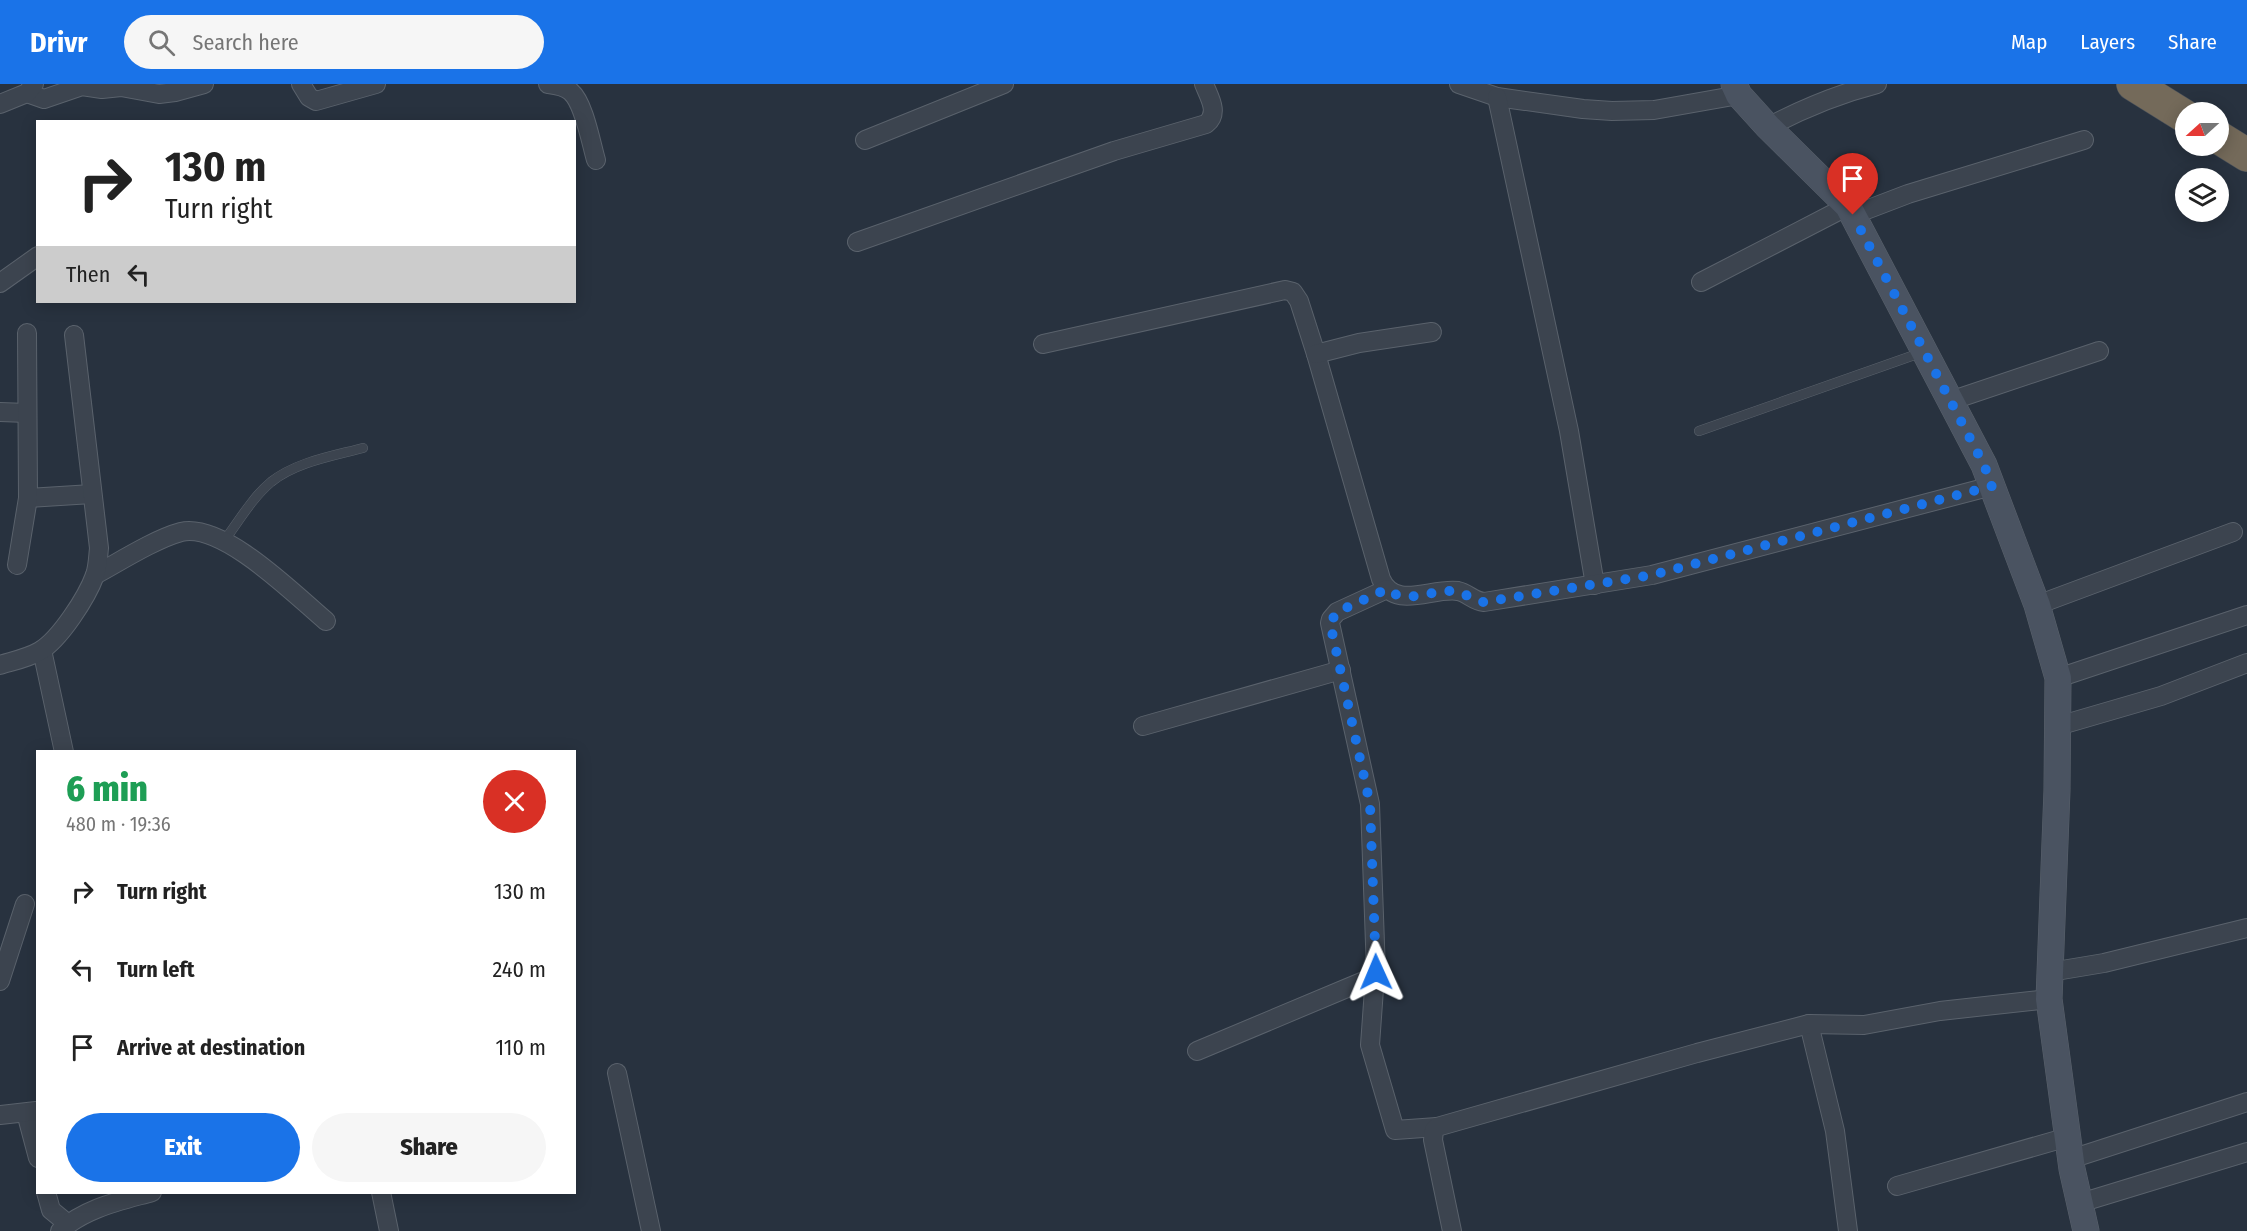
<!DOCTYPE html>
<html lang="en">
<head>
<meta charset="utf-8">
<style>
	:root { --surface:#fff; --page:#f6f6f6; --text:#222; --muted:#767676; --accent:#1a73e8 }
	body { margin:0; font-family:"Fira Sans Condensed",sans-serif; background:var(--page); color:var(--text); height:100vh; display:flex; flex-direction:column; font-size:22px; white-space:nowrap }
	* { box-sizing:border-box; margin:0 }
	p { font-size:20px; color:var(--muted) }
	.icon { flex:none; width:33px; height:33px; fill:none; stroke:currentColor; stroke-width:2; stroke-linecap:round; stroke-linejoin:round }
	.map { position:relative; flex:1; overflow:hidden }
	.details { position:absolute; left:36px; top:666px; width:540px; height:444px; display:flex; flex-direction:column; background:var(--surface); border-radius:0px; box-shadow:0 3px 15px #0003 }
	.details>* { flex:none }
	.top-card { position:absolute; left:36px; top:36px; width:540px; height:183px; border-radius:0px; box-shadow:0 3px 15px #0003; background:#fff; color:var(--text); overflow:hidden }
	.needle { width:39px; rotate:249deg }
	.fabs { position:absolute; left:2175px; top:18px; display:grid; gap:12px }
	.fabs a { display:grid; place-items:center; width:54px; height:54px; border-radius:50%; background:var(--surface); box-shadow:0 3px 15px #0003; font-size:30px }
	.pin { position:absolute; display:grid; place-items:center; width:51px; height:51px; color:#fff; margin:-62px -26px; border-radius:50% 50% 50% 0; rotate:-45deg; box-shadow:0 0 6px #0007 }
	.pin .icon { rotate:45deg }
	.me { position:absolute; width:66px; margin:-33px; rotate:359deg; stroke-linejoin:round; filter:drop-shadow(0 0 4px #0008) }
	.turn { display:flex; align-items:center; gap:21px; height:126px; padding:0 30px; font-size:27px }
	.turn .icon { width:78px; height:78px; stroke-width:2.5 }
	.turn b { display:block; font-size:42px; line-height:51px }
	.then { display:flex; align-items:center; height:57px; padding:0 30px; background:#0003; gap:12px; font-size:22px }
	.round { display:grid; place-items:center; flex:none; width:63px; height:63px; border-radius:32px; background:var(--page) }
	.overview { display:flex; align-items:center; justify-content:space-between; height:102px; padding:0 30px }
	h1 { font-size:36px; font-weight:800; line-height:45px; color:#1e9e55 }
	.cta { display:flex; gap:12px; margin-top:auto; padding:12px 30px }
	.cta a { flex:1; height:69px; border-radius:36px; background:var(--accent); color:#fff; font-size:24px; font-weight:800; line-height:69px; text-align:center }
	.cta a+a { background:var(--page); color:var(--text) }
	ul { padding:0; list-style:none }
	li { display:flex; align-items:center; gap:18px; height:78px; padding:0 30px }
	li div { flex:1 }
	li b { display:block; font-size:22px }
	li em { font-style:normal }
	header { display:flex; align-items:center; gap:36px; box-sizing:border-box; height:84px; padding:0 30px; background:var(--accent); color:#fff }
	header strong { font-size:28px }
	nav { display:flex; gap:33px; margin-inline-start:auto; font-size:21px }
	.search { width:420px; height:54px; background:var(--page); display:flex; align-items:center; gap:15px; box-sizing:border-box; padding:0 21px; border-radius:33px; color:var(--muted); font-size:22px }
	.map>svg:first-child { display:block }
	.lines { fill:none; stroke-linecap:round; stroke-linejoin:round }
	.lane-casing { stroke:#5a626c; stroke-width:10 }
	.street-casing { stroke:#5a626c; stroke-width:20 }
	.secondary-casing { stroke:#5a626c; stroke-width:27 }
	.highway-casing { stroke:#474f59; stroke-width:34 }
	.lane { stroke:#3c444f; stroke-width:9 }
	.street { stroke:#3c444f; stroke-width:18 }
	.secondary { stroke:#4a5361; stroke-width:26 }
	.highway { stroke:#746a5a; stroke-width:33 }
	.route { stroke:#1a73e8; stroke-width:10; stroke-dasharray:0 18 }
</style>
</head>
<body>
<header>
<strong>Drivr</strong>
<div class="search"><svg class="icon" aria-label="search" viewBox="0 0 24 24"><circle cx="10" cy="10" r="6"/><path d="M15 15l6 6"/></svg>Search here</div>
<nav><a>Map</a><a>Layers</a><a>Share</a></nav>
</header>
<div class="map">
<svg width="2247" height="1147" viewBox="0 0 2247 1147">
	<rect width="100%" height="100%" fill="#28323f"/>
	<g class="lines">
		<g class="lane-casing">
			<g id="lane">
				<path d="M1699 347 1923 268"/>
				<path d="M224 457C239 437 252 414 271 398 296 378 333 372 363 364"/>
			</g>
		</g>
		<g class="street-casing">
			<g id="street">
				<path d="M301 0 309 13 316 17 376 0"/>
				<path d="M548 0C556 1 565 2 571 8 584 19 591 59 596 76"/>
				<path d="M1459 0 1497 13 1583 25 1612 27 1654 26 1739 11"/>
				<path d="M27 9 44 15 82 2 102 5 121 3 159 10 175 8 204 0"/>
				<path d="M1497 13 1569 347 1595 501"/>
				<path d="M0 20 27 9 34 0"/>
				<path d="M1768 43C1804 24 1838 10 1877 0"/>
				<path d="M865 56 1004 0"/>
				<path d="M1853 131 1908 110 2084 56"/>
				<path d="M857 158 1114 67 1206 40C1220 29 1209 13 1204 0"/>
				<path d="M1701 198 1848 122"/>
				<path d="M0 199 38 172"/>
				<path d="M1043 260 1285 206 1293 208 1299 217 1316 270 1381 495C1395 527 1432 503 1458 507 1468 509 1473 517 1484 518L1652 491 1992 402"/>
				<path d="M1316 270 1359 259 1432 248"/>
				<path d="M1950 317 2099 267"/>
				<path d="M0 328 27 329"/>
				<path d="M28 414 92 410"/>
				<path d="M17 481 28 414 27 249"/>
				<path d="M95 491C119 478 155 455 181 448 223 438 295 511 326 537"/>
				<path d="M2037 521 2233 448"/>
				<path d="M42 566 64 668"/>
				<path d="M0 581C13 577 28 574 40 567 60 555 87 513 95 491 98 482 98 473 99 464L74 251"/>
				<path d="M2058 594 2247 531"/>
				<path d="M1143 642 1341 586"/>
				<path d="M2058 642 2161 612 2247 579"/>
				<path d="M2050 888 2104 879 2247 844"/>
				<path d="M1375 891 1370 961 1395 1046 1437 1043"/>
				<path d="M0 897 25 820"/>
				<path d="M1809 940 1835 1047 1848 1147"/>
				<path d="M1197 967 1371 894 1376 888 1370 720 1330 539 1331 535 1337 528 1387 505"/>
				<path d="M617 989 651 1147"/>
				<path d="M26 1029 38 1074"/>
				<path d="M0 1031 36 1027"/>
				<path d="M2071 1075 2247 1018"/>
				<path d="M1897 1102 2068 1053"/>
				<path d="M46 1108 51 1126 68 1140"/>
				<path d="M381 1108 389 1147"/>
				<path d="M2080 1119 2247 1068"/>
				<path d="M60 1147C85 1124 120 1117 152 1108"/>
				<path d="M1452 1147 1433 1056 1434 1046 1437 1043 1697 969 1809 940 1864 941 1940 927 2049 915"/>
			</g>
		</g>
		<g class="secondary-casing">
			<path id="secondary" d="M1734 0 1739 11 1768 43 1848 122 1984 381 2037 521 2058 594 2057 706 2049 915 2072 1085 2086 1147"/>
		</g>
		<g class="highway-casing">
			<g id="highway">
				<path d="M2133 0 2186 33"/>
				<path d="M2218 53 2247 71"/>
			</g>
		</g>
		<use href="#lane" class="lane"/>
		<use href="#street" class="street"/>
		<use href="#secondary" class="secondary"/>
		<use href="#highway" class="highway"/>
	</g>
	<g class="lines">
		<path class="route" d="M1376 888 1370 720 1330 539 1337 528 1387 505C1404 521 1432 506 1452 507 1464 507 1472 517 1484 518L1652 491 1992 402 1984 381 1853 131"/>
	</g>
</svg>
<div class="fabs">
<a><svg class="needle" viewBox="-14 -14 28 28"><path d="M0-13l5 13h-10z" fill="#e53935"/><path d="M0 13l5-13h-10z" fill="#767676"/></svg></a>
<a><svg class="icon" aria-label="layers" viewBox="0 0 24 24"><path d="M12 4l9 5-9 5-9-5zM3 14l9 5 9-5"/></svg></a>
</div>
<div class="pin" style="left:1853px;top:131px;background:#d93025"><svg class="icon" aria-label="arrive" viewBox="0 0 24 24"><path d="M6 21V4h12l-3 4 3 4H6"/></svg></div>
<svg class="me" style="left:1376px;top:888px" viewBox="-20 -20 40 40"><path d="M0-17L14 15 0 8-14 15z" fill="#1a73e8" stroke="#fff" stroke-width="4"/></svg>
<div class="top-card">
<div class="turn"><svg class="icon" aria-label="right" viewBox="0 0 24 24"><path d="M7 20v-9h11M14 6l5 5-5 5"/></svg><div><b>130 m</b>Turn right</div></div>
<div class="then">Then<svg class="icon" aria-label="left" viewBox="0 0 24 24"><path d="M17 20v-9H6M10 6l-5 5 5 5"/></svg></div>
</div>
<section class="details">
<div class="overview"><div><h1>6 min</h1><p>480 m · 19:36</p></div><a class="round" style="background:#d93025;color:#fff"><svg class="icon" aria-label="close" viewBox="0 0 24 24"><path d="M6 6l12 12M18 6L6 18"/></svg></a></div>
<ul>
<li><svg class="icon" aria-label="right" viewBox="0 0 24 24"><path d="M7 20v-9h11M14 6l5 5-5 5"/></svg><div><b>Turn right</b></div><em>130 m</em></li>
<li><svg class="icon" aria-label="left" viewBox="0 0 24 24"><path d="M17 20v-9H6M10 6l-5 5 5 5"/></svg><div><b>Turn left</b></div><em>240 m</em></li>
<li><svg class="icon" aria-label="arrive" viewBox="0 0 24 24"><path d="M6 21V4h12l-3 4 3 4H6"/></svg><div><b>Arrive at destination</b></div><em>110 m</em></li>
</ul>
<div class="cta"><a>Exit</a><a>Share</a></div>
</section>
</div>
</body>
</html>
